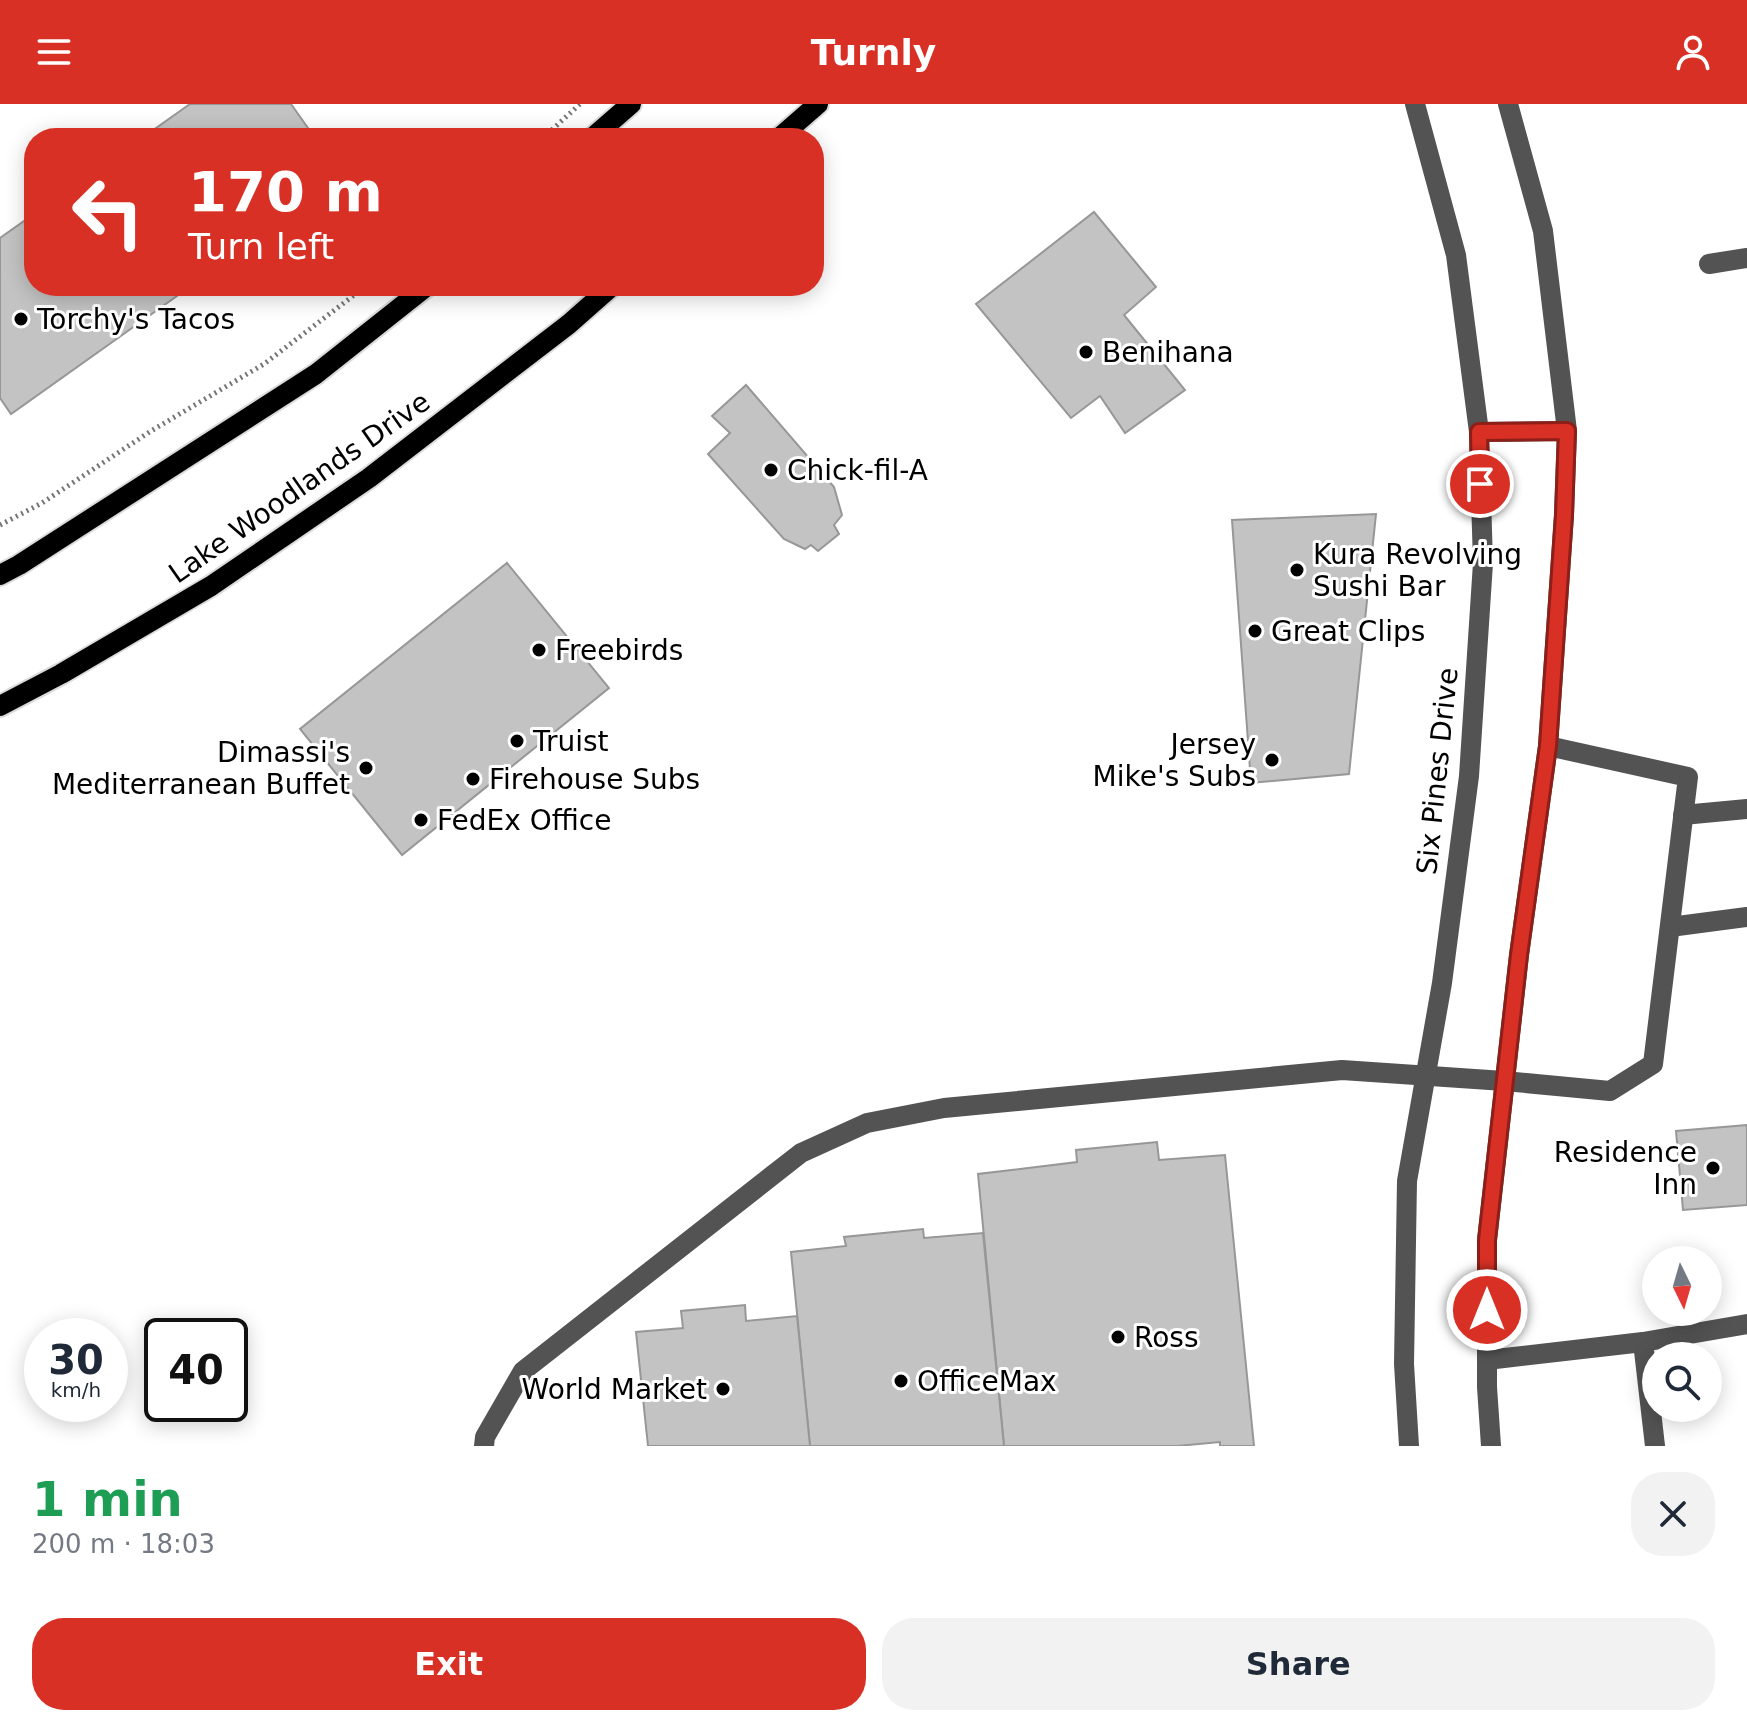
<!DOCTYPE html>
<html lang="en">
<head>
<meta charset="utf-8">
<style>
	:root { --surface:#fff; --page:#f2f2f3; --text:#1f2937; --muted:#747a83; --accent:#d93025 }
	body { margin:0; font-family:"DejaVu Sans",sans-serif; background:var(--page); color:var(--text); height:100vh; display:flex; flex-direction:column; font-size:30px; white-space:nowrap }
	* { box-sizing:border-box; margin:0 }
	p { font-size:26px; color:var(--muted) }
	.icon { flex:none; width:44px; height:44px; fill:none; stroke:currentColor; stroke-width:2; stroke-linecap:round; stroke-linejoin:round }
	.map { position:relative; height:1342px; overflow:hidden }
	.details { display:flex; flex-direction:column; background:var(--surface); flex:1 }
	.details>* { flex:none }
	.hud { position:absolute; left:24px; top:24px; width:800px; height:168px; border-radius:32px; box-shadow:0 4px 20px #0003; background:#d93025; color:#fff; overflow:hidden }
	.needle { width:52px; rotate:175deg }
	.buttons { position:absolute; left:1642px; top:1142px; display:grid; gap:16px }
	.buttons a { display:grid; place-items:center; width:80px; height:80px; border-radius:50%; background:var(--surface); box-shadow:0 4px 20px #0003; font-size:40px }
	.speed { position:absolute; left:24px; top:1214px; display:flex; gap:16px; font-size:40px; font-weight:700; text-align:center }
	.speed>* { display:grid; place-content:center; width:104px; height:104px; border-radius:50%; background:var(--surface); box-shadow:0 4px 20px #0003; line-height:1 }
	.speed small { font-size:20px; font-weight:400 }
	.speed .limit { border:4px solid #111; border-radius:12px; background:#fff; color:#111 }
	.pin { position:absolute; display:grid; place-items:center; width:68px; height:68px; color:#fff; margin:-34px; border:4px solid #fff; border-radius:50%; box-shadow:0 2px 8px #0007 }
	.me { position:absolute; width:88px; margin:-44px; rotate:0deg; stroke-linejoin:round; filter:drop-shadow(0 0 6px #0008) }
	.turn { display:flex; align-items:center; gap:28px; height:168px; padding:0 32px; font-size:36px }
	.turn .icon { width:104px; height:104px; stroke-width:2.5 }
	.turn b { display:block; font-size:56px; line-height:68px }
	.round { display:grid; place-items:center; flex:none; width:84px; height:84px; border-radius:32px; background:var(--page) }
	.head { display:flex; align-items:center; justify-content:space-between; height:136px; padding:0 32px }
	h1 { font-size:48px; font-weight:600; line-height:60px; color:#1e9e55 }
	.cta { display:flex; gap:16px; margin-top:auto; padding:16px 32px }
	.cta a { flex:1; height:92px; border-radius:32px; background:var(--accent); color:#fff; font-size:32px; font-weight:600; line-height:92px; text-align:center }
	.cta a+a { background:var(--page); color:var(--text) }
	header { display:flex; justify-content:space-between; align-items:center; height:104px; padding:0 32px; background:var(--accent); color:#fff; font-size:36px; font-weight:600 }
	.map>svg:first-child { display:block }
	.building { fill:#c3c3c3; stroke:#979797; stroke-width:2 }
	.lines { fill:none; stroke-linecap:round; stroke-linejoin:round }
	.major-casing { stroke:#dbdbdb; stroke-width:24 }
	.path { stroke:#757575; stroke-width:5; stroke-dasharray:2 4; stroke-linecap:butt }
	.minor { stroke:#535353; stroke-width:20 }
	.major { stroke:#000; stroke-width:20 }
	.route-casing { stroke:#8d1f18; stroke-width:20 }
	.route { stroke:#d93025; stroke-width:14 }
	.poi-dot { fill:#000; stroke:#fff; stroke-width:3 }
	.labels { text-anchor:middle; stroke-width:6; stroke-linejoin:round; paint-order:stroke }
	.poi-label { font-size:28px; fill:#000; stroke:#fff; text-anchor:start }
	.street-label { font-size:28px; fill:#000; stroke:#fff }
</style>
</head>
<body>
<header><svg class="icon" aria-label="menu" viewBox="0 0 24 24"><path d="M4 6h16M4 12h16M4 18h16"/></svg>Turnly<svg class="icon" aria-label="person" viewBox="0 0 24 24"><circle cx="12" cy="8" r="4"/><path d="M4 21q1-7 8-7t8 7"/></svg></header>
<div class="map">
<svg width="1747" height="1342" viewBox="0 0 1747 1342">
	<rect width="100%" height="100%" fill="#fff"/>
	<g class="building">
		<path d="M190 0H291L315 34H142Z"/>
		<path d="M1094 108 1156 183 1124 211 1185 286 1125 329 1100 292 1071 314 976 200Z"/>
		<path d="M34 110V182H191L11 310 0 294V134Z"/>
		<path d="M746 281 834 383 842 411 834 421 839 430 818 447 811 441 805 445 784 435 708 350 730 329 712 312Z"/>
		<path d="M1376 410 1349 670 1251 679 1232 416Z"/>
		<path d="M507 459 609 584 402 751 300 625Z"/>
		<path d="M1747 1021V1101L1683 1106 1676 1027Z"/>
		<path d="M1157 1038 1159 1056 1225 1051 1254 1342H1220V1338L1177 1342H1004L978 1070 1077 1058 1076 1046Z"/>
		<path d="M923 1125 924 1134 983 1129 1004 1342H810L791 1148 846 1142 844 1133Z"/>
		<path d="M745 1201 746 1217 797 1212 810 1342H648L636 1228 683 1224 681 1207Z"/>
	</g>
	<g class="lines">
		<g class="major-casing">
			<g id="major">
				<path d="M592 34 631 0"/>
				<path d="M779 34 818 0"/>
				<path d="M0 471 19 461 316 270 427 182"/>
				<path d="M0 602 61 570 211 482 369 374 569 220 612 182"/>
			</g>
		</g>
		<g class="path">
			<path d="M543 34 580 0"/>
			<path d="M0 421 42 399 151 327 264 260 366 182"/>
		</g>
		<g class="minor">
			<path d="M1709 160 1747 154"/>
			<path d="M1479 328 1567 327"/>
			<path d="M1683 711 1747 705"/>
			<path d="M1670 823 1747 813"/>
			<path d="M1643 1238 1655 1342"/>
			<path d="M1487 1256 1643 1238 1747 1220"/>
			<path d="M484 1342 485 1333 523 1267 801 1049 867 1019 944 1004 1342 966 1504 977 1610 987 1653 960 1688 673 1548 642"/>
			<path d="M1409 1342 1404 1260 1407 1077 1442 879 1469 672 1483 459 1479 328 1456 151 1415 0"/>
			<path d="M1491 1342 1487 1283V1136L1519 851 1548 642 1564 411 1567 327 1543 127 1508 0"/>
		</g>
		<use href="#major" class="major"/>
	</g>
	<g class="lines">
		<g class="route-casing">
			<path id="route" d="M1480 380 1479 328 1567 327 1564 411 1548 642 1519 851 1487 1136V1206"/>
		</g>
		<use href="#route" class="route"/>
	</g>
	<g class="poi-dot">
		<circle cx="21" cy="215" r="8"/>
		<circle cx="1086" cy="248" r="8"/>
		<circle cx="771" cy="366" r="8"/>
		<circle cx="1297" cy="466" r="8"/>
		<circle cx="1255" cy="527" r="8"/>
		<circle cx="539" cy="546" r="8"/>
		<circle cx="517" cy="637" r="8"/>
		<circle cx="1272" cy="656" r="8"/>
		<circle cx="366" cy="664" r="8"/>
		<circle cx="473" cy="675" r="8"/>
		<circle cx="421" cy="716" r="8"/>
		<circle cx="1713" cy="1064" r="8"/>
		<circle cx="1118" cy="1233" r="8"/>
		<circle cx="901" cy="1277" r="8"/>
		<circle cx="723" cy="1285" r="8"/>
	</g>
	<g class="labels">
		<g class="poi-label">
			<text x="37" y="225">Torchy's Tacos</text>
			<text x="1102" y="258">Benihana</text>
			<text x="787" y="376">Chick-fil-A</text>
			<text x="1313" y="460">Kura Revolving<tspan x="1313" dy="32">Sushi Bar</tspan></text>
			<text x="1271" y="537">Great Clips</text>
			<text x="555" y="556">Freebirds</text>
			<text x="533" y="647">Truist</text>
			<text x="1256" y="650" text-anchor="end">Jersey<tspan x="1256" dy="32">Mike's Subs</tspan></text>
			<text x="350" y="658" text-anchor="end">Dimassi's<tspan x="350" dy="32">Mediterranean Buffet</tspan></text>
			<text x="489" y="685">Firehouse Subs</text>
			<text x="437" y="726">FedEx Office</text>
			<text x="1697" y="1058" text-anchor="end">Residence<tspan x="1697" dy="32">Inn</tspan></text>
			<text x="1134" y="1243">Ross</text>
			<text x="917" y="1287">OfficeMax</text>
			<text x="707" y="1295" text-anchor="end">World Market</text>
		</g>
		<g class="street-label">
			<text transform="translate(299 383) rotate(-35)" y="10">Lake Woodlands Drive</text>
			<text transform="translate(1437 667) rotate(-84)" y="10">Six Pines Drive</text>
		</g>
	</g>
</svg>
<div class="buttons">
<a><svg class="needle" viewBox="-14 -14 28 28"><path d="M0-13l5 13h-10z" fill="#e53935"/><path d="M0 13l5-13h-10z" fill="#747a83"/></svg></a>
<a><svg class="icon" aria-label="search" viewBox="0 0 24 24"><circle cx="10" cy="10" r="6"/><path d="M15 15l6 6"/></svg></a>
</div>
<div class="speed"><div>30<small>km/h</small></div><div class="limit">40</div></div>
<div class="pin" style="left:1480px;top:380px;background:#d93025"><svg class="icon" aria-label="arrive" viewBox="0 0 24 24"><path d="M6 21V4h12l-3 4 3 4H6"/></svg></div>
<svg class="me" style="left:1487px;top:1206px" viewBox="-20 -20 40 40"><circle r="17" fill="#d93025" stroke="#fff" stroke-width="3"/><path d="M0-11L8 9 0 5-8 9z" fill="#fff"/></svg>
<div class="hud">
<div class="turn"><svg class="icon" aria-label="left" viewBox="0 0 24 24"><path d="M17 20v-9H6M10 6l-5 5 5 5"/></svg><div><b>170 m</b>Turn left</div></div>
</div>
</div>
<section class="details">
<div class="head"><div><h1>1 min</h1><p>200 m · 18:03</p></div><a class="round"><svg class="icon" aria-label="close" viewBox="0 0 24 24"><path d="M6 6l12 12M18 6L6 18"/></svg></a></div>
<div class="cta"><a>Exit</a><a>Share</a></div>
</section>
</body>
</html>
